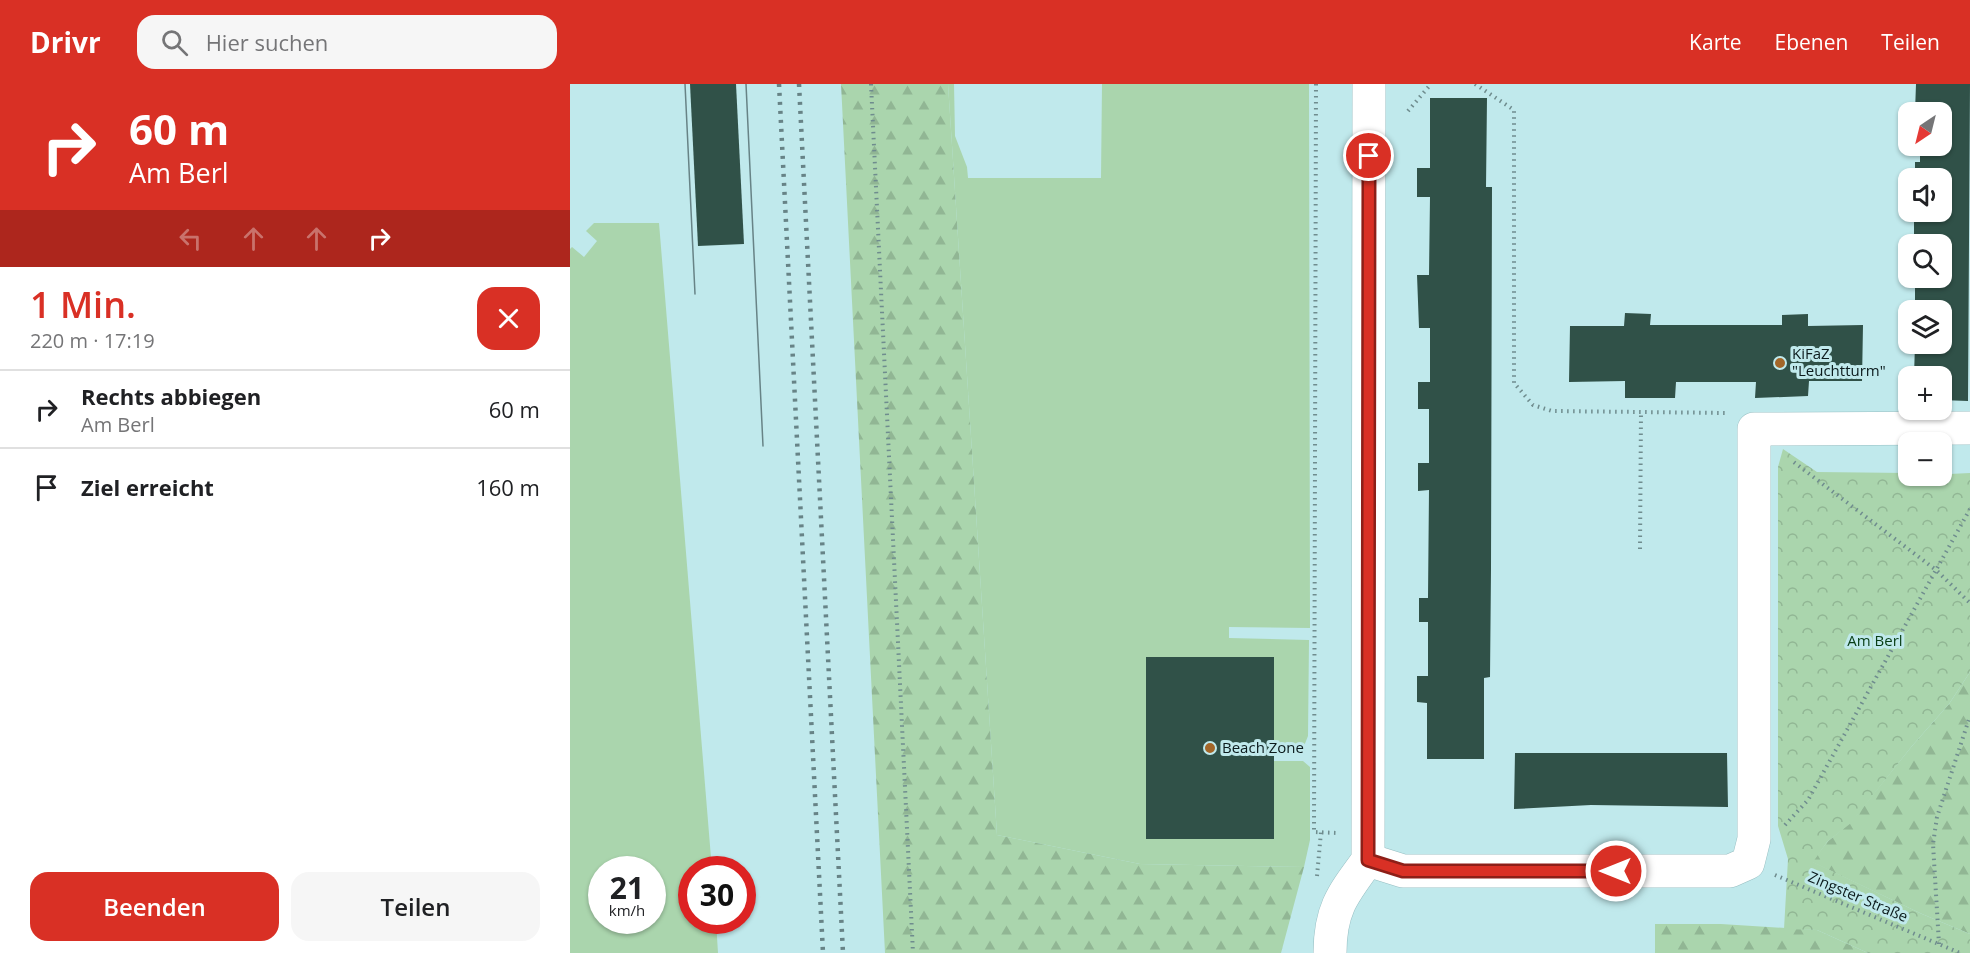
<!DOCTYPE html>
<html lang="de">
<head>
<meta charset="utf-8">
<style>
	:root { --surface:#fff; --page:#f6f6f6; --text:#202124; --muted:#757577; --line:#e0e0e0; --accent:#d93025 }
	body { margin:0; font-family:"Open Sans",sans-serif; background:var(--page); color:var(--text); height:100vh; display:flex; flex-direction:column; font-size:22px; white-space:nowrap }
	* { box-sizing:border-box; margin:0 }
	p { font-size:20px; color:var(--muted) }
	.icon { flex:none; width:33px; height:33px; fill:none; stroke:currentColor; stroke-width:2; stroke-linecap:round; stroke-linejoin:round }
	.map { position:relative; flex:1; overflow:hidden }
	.details { display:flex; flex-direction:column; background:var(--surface); width:570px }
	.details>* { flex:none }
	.banner { background:#d93025; color:#fff; overflow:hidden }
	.needle { width:39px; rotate:215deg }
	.tools { position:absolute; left:1328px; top:18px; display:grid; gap:12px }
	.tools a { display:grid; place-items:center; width:54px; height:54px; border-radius:12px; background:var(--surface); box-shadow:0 2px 4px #0004; font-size:30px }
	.speed { position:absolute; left:18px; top:772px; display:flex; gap:12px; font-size:30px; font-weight:700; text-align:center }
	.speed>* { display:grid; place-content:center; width:78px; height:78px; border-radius:50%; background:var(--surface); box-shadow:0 2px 4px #0004; line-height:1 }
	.speed small { font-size:15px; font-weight:400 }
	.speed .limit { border:9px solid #d22; background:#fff; color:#111 }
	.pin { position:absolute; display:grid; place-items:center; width:51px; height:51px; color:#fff; margin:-26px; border:3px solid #fff; border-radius:50%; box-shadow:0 2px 6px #0007 }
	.me { position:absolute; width:66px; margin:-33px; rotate:270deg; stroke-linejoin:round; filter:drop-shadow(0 0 4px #0008) }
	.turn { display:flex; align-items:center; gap:21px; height:126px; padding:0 30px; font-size:27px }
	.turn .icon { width:78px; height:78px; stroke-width:2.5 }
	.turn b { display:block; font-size:42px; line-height:51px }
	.lanes { display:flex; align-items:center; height:57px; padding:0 30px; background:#0003; justify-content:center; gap:30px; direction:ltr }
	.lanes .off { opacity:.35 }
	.round { display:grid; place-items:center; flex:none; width:63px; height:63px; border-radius:18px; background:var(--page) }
	.headline { display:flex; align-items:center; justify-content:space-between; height:102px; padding:0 30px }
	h1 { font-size:36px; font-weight:600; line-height:45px; color:var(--accent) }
	.cta { display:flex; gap:12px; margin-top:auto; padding:12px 30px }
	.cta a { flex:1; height:69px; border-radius:18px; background:var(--accent); color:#fff; font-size:24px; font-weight:600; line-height:69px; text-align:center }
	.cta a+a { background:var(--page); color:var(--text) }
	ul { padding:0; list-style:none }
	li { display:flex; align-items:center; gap:18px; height:78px; padding:0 30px; border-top:2px solid var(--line) }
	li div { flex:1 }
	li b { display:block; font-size:22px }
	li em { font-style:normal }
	header { display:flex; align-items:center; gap:36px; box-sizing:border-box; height:84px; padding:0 30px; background:var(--accent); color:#fff }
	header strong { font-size:28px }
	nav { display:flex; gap:33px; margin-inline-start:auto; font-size:21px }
	.search { width:420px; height:54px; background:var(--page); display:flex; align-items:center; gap:15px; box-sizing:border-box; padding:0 21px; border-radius:18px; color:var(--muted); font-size:22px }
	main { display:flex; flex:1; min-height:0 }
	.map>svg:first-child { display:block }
	.grass { fill:#aad5ad; fill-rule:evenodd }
	.forest { fill:url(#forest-firs) }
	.park { fill:url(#park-crowns) }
	.building { fill:#305148 }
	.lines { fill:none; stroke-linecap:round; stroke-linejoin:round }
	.minor-casing { stroke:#96bec2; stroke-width:34 }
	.path { stroke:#6f8c8e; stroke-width:4; stroke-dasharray:1.5 4.5; stroke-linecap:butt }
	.minor { stroke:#fff; stroke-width:33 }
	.tram { stroke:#678386; stroke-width:1.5 }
	.rail { stroke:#678386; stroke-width:4.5; stroke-dasharray:3 6; stroke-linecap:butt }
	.route-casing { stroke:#8d1f18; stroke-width:15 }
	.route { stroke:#d93025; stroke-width:10 }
	.poi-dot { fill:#a36629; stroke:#c0e9ec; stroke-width:2 }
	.labels { text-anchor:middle; stroke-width:6; stroke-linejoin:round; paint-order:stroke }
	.poi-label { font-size:15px; fill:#0c1b1d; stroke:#c0e9ec; text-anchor:start }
	.park-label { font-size:15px; fill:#083e15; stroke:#c0e9ec }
	.street-label { font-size:15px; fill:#0c1b1d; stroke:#c0e9ec }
</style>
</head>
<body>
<header>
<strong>Drivr</strong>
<div class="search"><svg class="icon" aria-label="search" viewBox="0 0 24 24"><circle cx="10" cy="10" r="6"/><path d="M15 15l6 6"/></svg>Hier suchen</div>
<nav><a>Karte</a><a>Ebenen</a><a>Teilen</a></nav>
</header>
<main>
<section class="details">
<div class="banner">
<div class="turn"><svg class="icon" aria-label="right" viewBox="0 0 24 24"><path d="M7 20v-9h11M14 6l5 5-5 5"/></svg><div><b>60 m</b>Am Berl</div></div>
<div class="lanes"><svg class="icon off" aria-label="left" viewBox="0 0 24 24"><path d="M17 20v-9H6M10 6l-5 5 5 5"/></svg><svg class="icon off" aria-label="ahead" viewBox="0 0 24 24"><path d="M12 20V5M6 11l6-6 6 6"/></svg><svg class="icon off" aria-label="ahead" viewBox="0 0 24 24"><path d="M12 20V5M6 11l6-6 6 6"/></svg><svg class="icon" aria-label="right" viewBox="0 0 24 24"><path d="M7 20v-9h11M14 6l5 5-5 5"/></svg></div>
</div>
<div class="headline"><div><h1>1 Min.</h1><p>220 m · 17:19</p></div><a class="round" style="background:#d93025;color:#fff"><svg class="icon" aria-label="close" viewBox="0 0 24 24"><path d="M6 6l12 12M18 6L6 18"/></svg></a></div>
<ul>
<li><svg class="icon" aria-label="right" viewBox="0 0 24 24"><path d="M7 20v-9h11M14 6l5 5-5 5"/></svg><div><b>Rechts abbiegen</b><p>Am Berl</p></div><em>60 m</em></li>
<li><svg class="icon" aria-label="arrive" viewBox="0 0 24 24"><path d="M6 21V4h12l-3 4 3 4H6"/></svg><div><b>Ziel erreicht</b></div><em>160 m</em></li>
</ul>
<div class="cta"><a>Beenden</a><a>Teilen</a></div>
</section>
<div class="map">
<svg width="1400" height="869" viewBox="0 0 1400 869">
	<defs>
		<pattern id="forest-firs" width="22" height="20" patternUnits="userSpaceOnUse" patternTransform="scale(1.5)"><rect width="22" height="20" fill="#aad5ad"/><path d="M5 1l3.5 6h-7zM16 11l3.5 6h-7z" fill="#91b694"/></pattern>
		<pattern id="park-crowns" width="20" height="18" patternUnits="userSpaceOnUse" patternTransform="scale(1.5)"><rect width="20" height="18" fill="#aad5ad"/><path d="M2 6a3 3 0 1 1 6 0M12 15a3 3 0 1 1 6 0" fill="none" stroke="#91b694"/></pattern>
	</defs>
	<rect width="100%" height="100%" fill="#c0e9ec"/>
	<g class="grass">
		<path d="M378 0H384L385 52 397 83 398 94H531L532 0H739L740 544 659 543V554L739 556 738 652 734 662H704V573H576V754L704 755V677H733L740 683V756L734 783 570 780 427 751Z"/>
		<path d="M24 139H89L142 786H122V837H146L148 869H0V165L2 163 14 173 27 157 16 147ZM32 786H82V837H32Z"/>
	</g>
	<g class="forest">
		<path d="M271 0H378L427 751 570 780 734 783 711 869H315Z"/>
		<path d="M1400 588V850L1352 830 1242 778 1257 758 1281 738 1342 662 1379 620Z"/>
		<path d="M1085 840H1151L1247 846 1298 869H1085Z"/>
	</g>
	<path class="park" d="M1213 365 1247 388 1338 389V392L1400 389V588L1379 620 1342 662 1281 739 1257 758 1243 778 1352 830 1400 850V869H1298L1247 846 1214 845 1218 775 1208 742V383Z"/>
	<g class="building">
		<path d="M120 0H166L174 160 128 162Z"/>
		<path d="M1346 0H1400L1398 317 1371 316V292H1344L1345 260H1371V226H1345V194H1371V160H1346V158H1344V128H1371V94H1345V78H1350V62H1371V28H1345Z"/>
		<path d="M860 14H917L916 103H922L921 486 920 593 914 594V675H857V619L847 618V592H858V538H849V514H858L859 406 848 407V379H859V325H848V298H860V244H849L847 191H859L860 113H847V84H860Z"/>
		<path d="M1055 229 1081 230 1080 241H1212V231L1238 230V242L1293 241 1292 297H1239L1238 312 1185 314 1186 298H1106L1105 314H1055V297L999 298 1000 242H1054Z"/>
		<rect x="576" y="573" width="128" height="182"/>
		<path d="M945 669H1157L1158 723 1021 721 944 725Z"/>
	</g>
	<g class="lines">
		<g class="minor-casing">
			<g id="minor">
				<path d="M798 776 833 787H1160L1178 779 1184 755V345L1400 344"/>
				<path d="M760 869C760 825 773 810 798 776L799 0"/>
			</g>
		</g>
		<g class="path">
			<path d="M301 0 343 869"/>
			<path d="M746 0 744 748 767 749"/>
			<path d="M905 0 944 26V299L963 321 982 327 1158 329"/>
			<path d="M838 27 861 0"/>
			<path d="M1400 425 1366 486 1400 519"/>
			<path d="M1070 465 1071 328"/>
			<path d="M1215 741 1238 716 1366 486 1221 376"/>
			<path d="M1205 791 1390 869"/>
			<path d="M747 792 751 748"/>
			<path d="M1369 860 1363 760 1367 733 1400 632"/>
		</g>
		<use href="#minor" class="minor"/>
		<g class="tram">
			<path d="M115 0 125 210"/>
			<path d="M176 0 193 362"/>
		</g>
		<g class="rail">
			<path d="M209 0 253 869"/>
			<path d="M229 0 273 869"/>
		</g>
	</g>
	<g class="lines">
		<g class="route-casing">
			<path id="route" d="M799 72 798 776 833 787H1046"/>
		</g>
		<use href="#route" class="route"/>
	</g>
	<g class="poi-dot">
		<circle cx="1210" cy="279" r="6"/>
		<circle cx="640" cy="664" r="6"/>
	</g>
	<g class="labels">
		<g class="poi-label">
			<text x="1222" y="275">KiFaZ<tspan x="1222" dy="17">"Leuchtturm"</tspan></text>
			<text x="652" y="669">Beach Zone</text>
		</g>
		<g class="park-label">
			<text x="1305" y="562">Am Berl</text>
		</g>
		<g class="street-label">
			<text transform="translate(1288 813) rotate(23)" y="5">Zingster Straße</text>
		</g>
	</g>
</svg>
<div class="tools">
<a><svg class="needle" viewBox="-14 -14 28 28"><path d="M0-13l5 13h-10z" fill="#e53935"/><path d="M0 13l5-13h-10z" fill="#757577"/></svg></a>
<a><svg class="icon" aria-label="sound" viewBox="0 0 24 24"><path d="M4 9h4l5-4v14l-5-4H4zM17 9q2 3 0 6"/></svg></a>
<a><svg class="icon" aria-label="search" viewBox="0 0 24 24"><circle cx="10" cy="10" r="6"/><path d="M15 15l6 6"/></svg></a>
<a><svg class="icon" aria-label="layers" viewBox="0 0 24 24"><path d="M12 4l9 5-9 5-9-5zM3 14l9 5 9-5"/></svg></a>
<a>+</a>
<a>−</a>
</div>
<div class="speed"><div>21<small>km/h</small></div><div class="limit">30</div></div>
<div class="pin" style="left:799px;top:72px;background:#d93025"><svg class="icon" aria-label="arrive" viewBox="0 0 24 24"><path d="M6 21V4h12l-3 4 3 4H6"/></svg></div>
<svg class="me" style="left:1046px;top:787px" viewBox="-20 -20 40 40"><circle r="17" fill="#d93025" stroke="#fff" stroke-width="3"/><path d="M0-11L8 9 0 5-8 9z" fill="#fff"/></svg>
</div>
</main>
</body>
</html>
